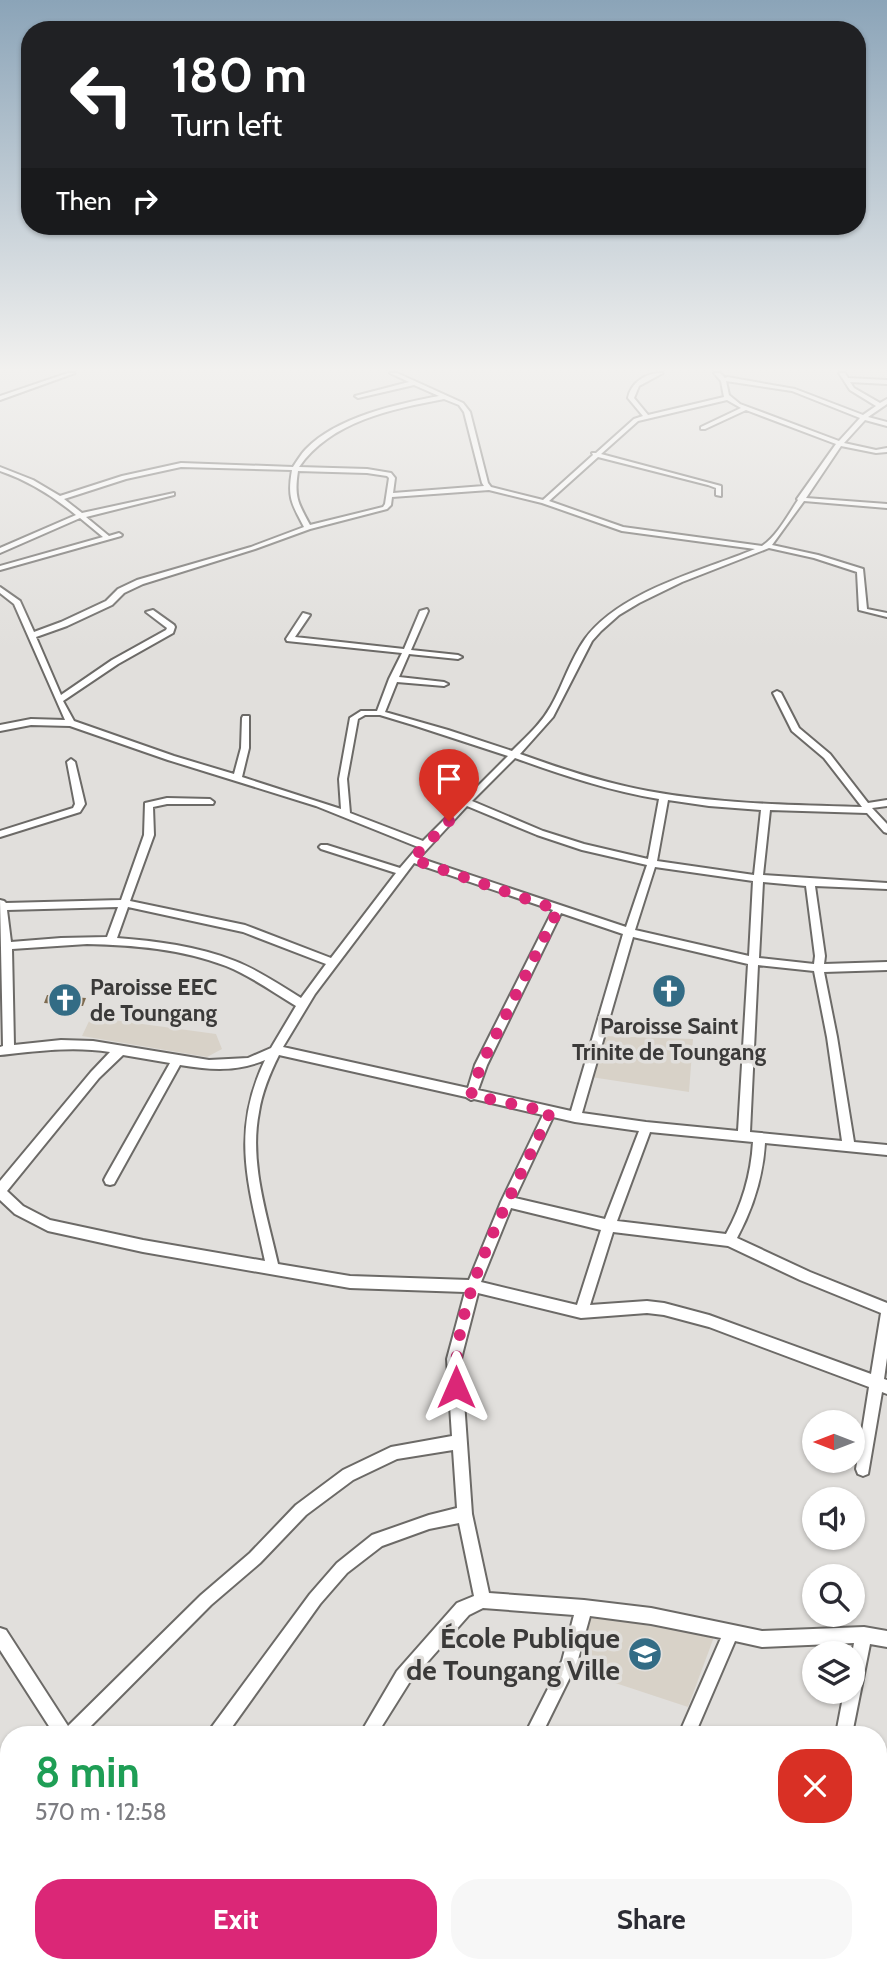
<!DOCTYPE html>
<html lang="en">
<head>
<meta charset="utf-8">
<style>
	:root { --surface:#fff; --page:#f7f7f7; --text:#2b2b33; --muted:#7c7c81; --accent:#db2777 }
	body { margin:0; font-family:Cabin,sans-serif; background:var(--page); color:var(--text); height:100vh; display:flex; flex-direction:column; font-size:26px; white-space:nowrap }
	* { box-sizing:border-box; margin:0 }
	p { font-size:23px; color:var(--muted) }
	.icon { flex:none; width:38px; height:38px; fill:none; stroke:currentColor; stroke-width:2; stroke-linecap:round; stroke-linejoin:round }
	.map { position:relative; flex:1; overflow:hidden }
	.sheet { position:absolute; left:0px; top:1726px; width:887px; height:247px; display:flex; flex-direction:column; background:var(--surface); border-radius:28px 28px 0 0; box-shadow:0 2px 5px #0004 }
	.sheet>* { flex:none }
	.guide { position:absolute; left:21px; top:21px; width:845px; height:214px; border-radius:28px; box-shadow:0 2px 5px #0004; background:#202124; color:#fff; overflow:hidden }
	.needle { width:46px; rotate:270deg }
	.fabs { position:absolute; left:802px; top:1410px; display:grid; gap:14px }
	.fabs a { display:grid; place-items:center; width:63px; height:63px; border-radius:50%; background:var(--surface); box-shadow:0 2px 5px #0004; font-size:35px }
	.pin { position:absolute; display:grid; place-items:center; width:60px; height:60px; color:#fff; margin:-72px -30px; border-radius:50% 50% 50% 0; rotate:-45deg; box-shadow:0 0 7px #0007 }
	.pin .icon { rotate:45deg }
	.me { position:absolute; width:77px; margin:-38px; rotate:0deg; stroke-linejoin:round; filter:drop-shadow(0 0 5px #0008) }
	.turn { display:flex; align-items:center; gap:24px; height:147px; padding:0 35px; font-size:32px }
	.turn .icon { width:91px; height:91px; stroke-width:2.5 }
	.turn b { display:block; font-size:49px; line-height:60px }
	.then { display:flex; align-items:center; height:66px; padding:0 35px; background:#0003; gap:14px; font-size:26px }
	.round { display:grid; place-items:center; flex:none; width:74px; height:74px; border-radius:28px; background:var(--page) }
	.overview { display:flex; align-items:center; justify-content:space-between; height:119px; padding:0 35px }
	h1 { font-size:42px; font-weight:700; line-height:52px; color:#1e9e55 }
	.primary-button { display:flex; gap:14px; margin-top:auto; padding:14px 35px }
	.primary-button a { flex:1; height:80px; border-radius:28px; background:var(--accent); color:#fff; font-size:28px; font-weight:700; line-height:80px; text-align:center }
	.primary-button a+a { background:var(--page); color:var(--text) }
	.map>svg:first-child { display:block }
	.built { fill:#d8d2c8 }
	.building { fill:#7e6b50 }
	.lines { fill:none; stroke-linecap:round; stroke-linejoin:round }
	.minor-casing { stroke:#6c6a67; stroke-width:4 }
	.minor { fill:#fff; fill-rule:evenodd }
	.route { stroke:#db2777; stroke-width:12; stroke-dasharray:0 21.6 }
	.labels { text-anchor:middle; stroke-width:7; stroke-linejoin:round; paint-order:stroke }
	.poi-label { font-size:23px; font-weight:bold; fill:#3b3a39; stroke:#e1dfdc; text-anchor:start }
	.near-poi-label { font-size:28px; font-weight:bold; fill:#3b3a39; stroke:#e1dfdc; text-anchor:end }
</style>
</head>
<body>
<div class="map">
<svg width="887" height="1972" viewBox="0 0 887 1972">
	<rect width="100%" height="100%" fill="#e1dfdc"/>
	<g class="built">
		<path d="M91 1017 216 1034 222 1049 207 1057 82 1036Z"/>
		<path d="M604 1036 693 1039 689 1092 591 1077Z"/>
		<path d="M586 1615 714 1637 688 1707 582 1672Z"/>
	</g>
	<path class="building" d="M47 995 86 998 83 1006 44 1003Z"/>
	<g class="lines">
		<g class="minor-casing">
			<g id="minor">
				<path d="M68 373H75L0 400V396Z"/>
				<path d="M390 373H397L463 403 470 412 488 483 491 487 543 500 593 455 592 453H596L634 419 643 416 628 398C631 382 647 372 663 373L639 386 634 398 648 415 724 397 721 381 714 373H720L725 378 727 377 795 389 863 415 876 406 850 390 839 373H845L848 378 887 380V384L850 382 854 388 880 403 887 399V404L868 417 887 422V426L865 420 844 443 876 450 887 448V452L876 453 841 446 806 498 887 504V508L804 501 772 545 818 555 863 569 867 609 887 613V617L859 610 857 572 814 558 769 548 682 582 639 603 619 615 601 631 592 641 553 717 520 754C562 769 604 783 648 791 719 804 790 805 862 807L824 758 792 731 773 693 777 691 781 693 799 728 830 754 868 803 887 800V806L872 808 887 824V833L884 832 867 813 770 810 763 875 887 883V889L815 886 825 956 824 964 887 962V970L824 972 837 1037 854 1142 887 1145V1155L765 1143C763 1177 753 1208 737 1238L810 1272 887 1303V1358L884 1379 887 1380V1394L882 1392 868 1474 863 1476 858 1474 856 1469 869 1387 709 1327 664 1315 647 1313 581 1318 478 1293 461 1359 472 1514 489 1593 584 1600 651 1608 762 1631 864 1627 887 1631V1647L870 1644 852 1734H836L844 1692H852V1654L854 1643 762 1647 735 1641 695 1734H679L721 1638 651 1624 590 1616 577 1663 542 1734H525L562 1661 574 1615 483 1608 469 1615 409 1683 377 1734H360L397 1671 457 1603 474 1596 459 1523 429 1529 382 1546 347 1573 320 1604 227 1734H209L211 1728 310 1594 337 1563 372 1535 429 1515 457 1508 453 1450 397 1459 353 1480 306 1515 260 1563 211 1605 83 1734H54L0 1650V1628L6 1630 68 1726 201 1595 250 1553 296 1505 343 1470 391 1447 452 1436 447 1359 465 1292 350 1288 143 1252 48 1231 15 1214 0 1200V1181L91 1072 110 1052C73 1046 37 1051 0 1055V1047L3 1046 0 900 4 901 6 903 121 900 144 835 145 803 167 798 210 799 214 802 213 804H167L153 807 154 835 130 901 245 925 331 958 396 873 321 849 319 847 321 845H327L400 868 418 847 316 806 168 760 70 726 31 725 0 731V725L31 719 65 720 14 604 0 593V587L20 601 34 632 61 622 106 601 118 589 137 580 251 547 304 527C292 504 287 498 292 470L181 467 126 479 64 499 82 513 174 493V495L86 517 109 536 119 533 122 535 121 536 0 570V566L103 537 80 518 0 553V548L76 515C53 496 29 481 0 471V467L33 480 60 496 122 476 181 463 293 467C297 461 301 454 306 449 337 417 397 404 439 396L414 385 358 398 355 396 409 382ZM726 381 792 391 860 418 839 441 740 404 729 395ZM444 399 459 405 464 412 482 483 484 486 393 493 395 478 391 473 367 469 299 467C331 421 392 409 444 399ZM727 400 741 408 701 427V429H705L746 410 836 444 797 499 798 500C788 515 777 536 762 546L623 527 549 501 598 457 708 485 716 488V495L721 496V486L601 454 638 421ZM298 471 367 473 387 476 389 478 385 504 383 507 310 525C298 503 294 497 298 471ZM489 490 542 503 622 531 755 549C702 571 620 591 585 639 570 660 563 685 551 706 541 724 526 737 512 751L448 730 385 712 397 682 444 686 448 684 444 682 399 677 409 654 458 659 462 657 458 655 411 650 428 611 427 609 420 611 404 649 295 637 310 615 303 613 286 639 287 641 402 653 389 679 377 711H361L350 718 339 779 341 809 242 777 249 748V716H243L242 718 241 748 234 774 174 756 74 721 63 701 118 664 173 633 175 627 174 625 153 610 146 612 167 628 166 630 112 660 61 695 36 637 67 626 112 605 124 593 143 584 255 549 310 529 387 509 391 505 392 497ZM365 715H380L413 725 508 756 423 841 350 813 347 779 358 719ZM515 758C562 775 610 791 659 799L648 859 584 844 543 831 472 801ZM668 800 709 806 761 810 754 875 657 861ZM467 806 537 835 582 850 647 865 626 927 419 858ZM414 863 553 910 475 1065 468 1088 283 1047 315 994ZM655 867 753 881 749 956 635 930ZM763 882 806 886 815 956 814 964 759 958ZM118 907 107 937 61 938 11 942 7 910ZM128 907 243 932 326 964 301 998C280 985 258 970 235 961 197 946 156 941 117 938ZM561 913 623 934 571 1111 478 1090 487 1065ZM633 937 748 964 738 1131 646 1122 582 1113ZM87 944C133 945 182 949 226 966 251 976 273 992 296 1006L271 1048 248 1058 209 1060 93 1041 61 1040 14 1045 12 949ZM758 965 814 971 827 1037 842 1141 750 1132ZM123 1055 170 1063 106 1176 104 1180 106 1184 110 1185 114 1184 180 1065C210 1070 237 1072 265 1060 230 1133 249 1187 265 1261L143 1240 50 1220 23 1206 7 1191 99 1078ZM279 1055 466 1097 471 1100 474 1099 543 1115 501 1202 469 1280 350 1276 278 1264C267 1215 249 1162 259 1112 262 1092 270 1073 279 1055ZM553 1117 575 1122 639 1131 605 1219 515 1198ZM650 1132 753 1142C751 1175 742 1205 726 1234L617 1221ZM511 1208 601 1230 577 1305 481 1282ZM613 1232 728 1246 800 1280 881 1313 871 1374 709 1315 664 1303 647 1301 590 1305Z"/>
				<path d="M71 759 75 762 85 804 80 812 0 837V831L73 808 75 804 67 762Z"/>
				<path d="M9 1844V1874L6 1880 0 1883V1853L3 1847Z"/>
				<rect x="132" y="1964" width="18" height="8"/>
				<rect x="272" y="1964" width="18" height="8"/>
				<path d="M370 1964H395L398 1965 400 1972H375Z"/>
				<path d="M413 1964H432L429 1972H410Z"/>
				<path d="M588 1964H606L604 1972H586Z"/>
				<path d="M773 1964H791L789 1972H771Z"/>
			</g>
		</g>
		<use href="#minor" class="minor"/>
	</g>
	<linearGradient id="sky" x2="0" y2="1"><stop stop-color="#8ba4b8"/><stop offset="0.57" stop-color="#f2f1ef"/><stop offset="1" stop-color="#f2f1ef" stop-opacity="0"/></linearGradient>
	<rect width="887" height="649" fill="url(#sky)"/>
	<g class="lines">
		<path class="route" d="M449 821 412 859 558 910 481 1065 471 1095 550 1112C514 1193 451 1297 456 1387"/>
	</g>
	<defs>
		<g id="church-disc" transform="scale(1.75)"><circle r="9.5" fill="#336c85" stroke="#e1dfdc"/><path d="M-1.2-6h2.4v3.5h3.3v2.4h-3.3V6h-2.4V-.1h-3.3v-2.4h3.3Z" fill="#fff"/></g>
		<g id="school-disc" transform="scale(1.75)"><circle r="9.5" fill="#336c85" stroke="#e1dfdc"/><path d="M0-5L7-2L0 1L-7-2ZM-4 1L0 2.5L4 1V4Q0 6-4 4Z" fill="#fff"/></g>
	</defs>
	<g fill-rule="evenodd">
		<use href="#church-disc" x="669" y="991"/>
		<use href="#church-disc" x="65" y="1000"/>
		<use href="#school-disc" x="645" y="1654"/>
	</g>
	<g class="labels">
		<g class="poi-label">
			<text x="90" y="995">Paroisse EEC<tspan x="90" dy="26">de Toungang</tspan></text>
			<text x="669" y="1034" text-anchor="middle">Paroisse Saint<tspan x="669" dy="26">Trinite de Toungang</tspan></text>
		</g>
		<g class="near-poi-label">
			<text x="620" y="1648">École Publique<tspan x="620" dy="32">de Toungang Ville</tspan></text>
		</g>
	</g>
</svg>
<div class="fabs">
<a><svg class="needle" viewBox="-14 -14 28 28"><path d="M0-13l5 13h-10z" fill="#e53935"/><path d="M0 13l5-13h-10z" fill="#7c7c81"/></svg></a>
<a><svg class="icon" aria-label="sound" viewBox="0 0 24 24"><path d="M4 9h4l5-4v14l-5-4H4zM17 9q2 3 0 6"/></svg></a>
<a><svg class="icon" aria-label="search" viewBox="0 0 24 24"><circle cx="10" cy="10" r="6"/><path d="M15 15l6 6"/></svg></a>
<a><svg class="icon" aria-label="layers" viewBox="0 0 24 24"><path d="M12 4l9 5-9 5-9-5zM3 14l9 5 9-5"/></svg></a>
</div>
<div class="pin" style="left:449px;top:821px;background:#d93025"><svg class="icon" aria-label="arrive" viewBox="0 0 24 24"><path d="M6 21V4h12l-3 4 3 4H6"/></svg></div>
<svg class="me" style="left:456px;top:1387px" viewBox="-20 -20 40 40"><path d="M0-17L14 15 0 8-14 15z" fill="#db2777" stroke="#fff" stroke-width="4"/></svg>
<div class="guide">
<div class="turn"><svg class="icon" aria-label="left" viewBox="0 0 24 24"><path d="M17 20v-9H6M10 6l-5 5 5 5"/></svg><div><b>180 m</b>Turn left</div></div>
<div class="then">Then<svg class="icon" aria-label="right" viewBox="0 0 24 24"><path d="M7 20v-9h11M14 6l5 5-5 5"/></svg></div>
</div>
<section class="sheet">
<div class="overview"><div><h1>8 min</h1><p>570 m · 12:58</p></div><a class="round" style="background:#d93025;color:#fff"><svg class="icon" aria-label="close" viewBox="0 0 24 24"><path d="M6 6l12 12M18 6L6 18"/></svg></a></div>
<div class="primary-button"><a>Exit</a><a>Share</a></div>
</section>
</div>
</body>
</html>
